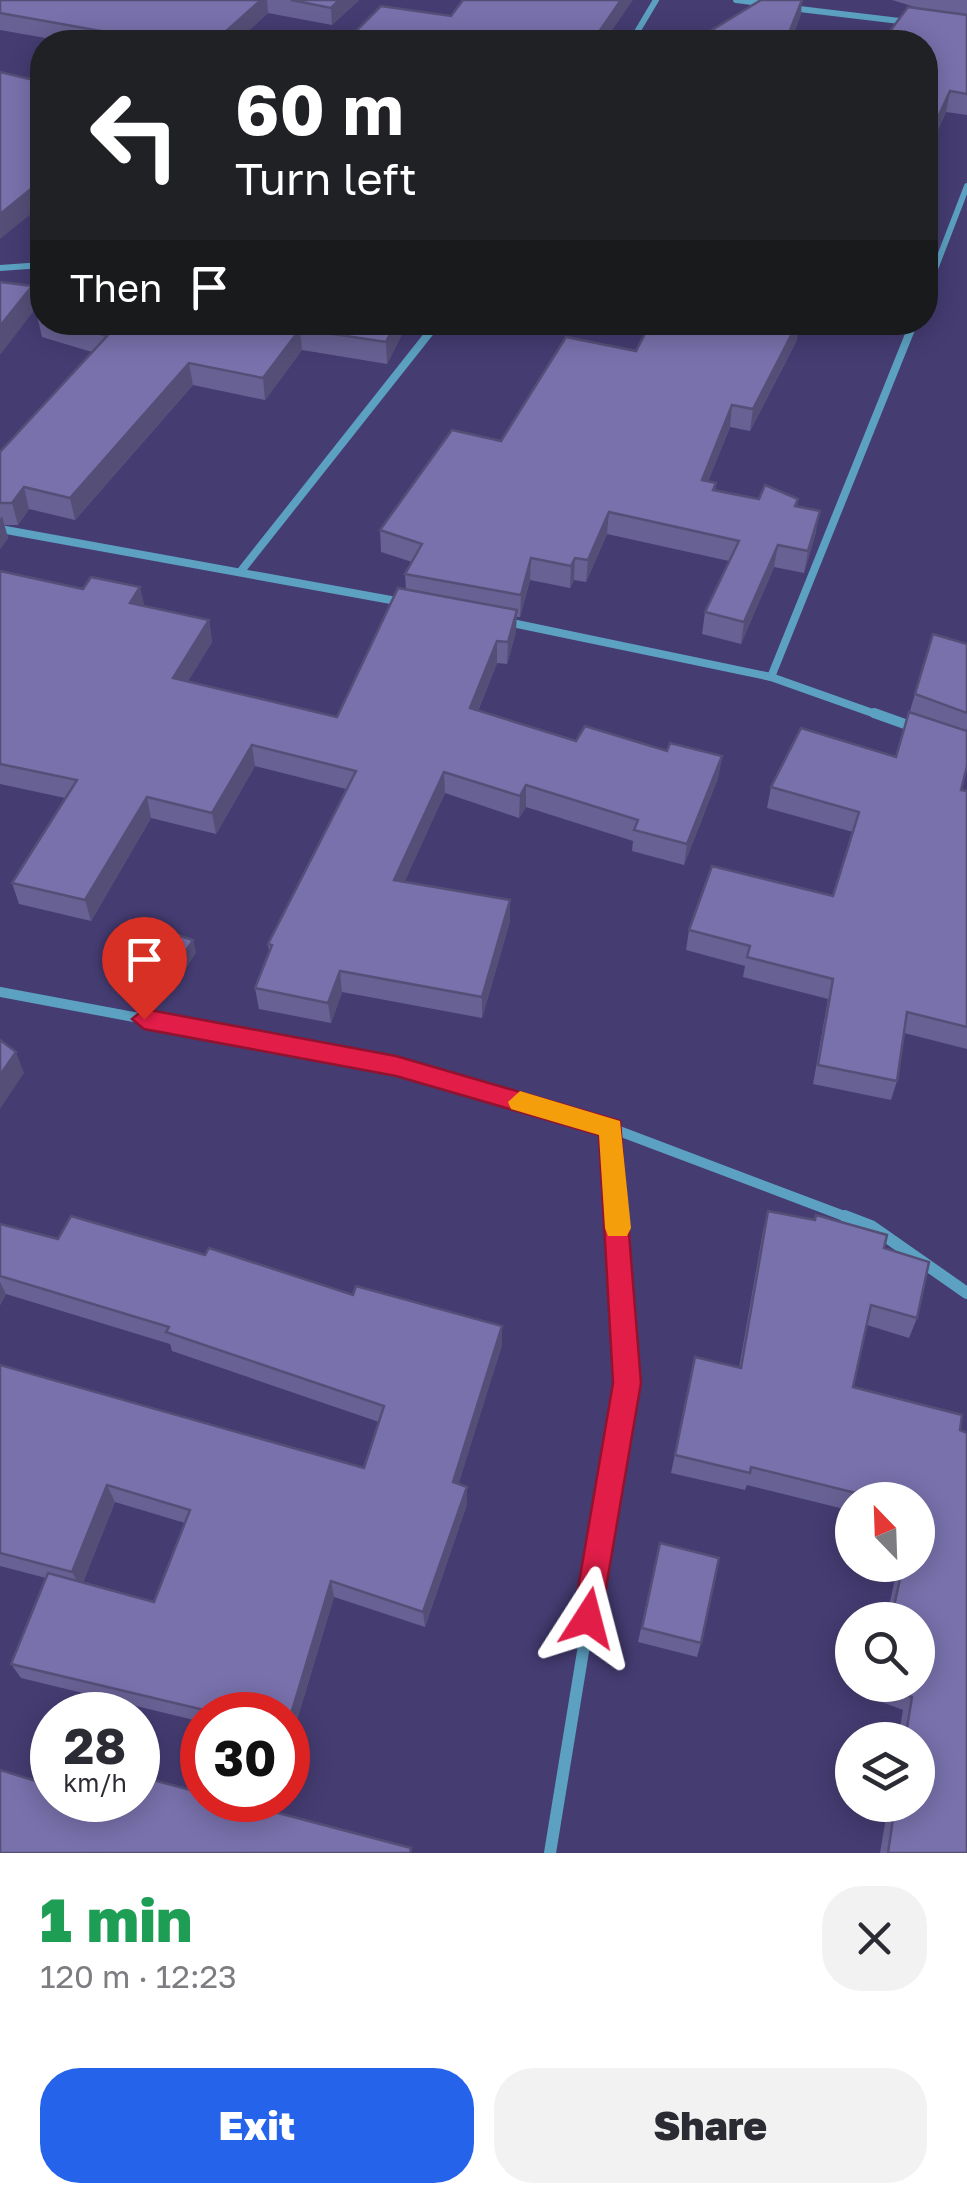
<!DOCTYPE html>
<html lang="en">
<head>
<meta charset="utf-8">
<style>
	:root { --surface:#fff; --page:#f2f2f3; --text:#2b2b33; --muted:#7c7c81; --accent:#2563eb }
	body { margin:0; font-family:"Golos Text",sans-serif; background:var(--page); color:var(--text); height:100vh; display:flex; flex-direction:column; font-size:38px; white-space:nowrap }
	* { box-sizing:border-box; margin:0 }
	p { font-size:32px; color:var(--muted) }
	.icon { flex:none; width:55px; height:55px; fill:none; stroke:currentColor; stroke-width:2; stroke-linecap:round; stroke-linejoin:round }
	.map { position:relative; height:1853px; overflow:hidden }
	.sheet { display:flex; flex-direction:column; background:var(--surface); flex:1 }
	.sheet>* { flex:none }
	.banner { position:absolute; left:30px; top:30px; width:908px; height:305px; border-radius:40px; box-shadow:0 5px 25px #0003; background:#202124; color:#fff; overflow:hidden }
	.needle { width:65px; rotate:337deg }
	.buttons { position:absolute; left:835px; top:1482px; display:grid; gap:20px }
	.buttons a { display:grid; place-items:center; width:100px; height:100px; border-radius:50%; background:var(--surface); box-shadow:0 5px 25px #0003; font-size:50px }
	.speed { position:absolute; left:30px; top:1692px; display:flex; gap:20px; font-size:50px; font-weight:700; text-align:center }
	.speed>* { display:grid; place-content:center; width:130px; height:130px; border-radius:50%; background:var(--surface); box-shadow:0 5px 25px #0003; line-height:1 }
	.speed small { font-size:25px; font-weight:400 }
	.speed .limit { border:15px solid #d22; background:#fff; color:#111 }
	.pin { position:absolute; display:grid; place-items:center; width:85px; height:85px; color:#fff; margin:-102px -42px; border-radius:50% 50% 50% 0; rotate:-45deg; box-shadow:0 0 10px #0007 }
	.pin .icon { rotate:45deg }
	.me { position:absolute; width:110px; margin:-55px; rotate:9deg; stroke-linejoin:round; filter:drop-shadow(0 0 8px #0008) }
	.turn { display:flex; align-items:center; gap:35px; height:210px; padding:0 40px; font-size:45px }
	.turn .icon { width:130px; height:130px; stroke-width:2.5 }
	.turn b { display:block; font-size:70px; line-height:85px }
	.then { display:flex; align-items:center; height:95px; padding:0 40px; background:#0003; gap:20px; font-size:38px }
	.round { display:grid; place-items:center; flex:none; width:105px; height:105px; border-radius:40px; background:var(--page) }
	.summary { display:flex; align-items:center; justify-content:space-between; height:170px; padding:0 40px }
	h1 { font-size:60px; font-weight:800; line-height:75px; color:#1e9e55 }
	.button { display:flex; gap:20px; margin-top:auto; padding:20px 40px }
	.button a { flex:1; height:115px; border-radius:40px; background:var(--accent); color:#fff; font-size:40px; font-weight:800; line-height:115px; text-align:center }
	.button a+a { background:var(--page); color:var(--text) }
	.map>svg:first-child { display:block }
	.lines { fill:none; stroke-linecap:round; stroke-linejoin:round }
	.street-far3 { stroke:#5ca1c1; stroke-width:6 }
	.street-far2 { stroke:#5ca1c1; stroke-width:8 }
	.street-far1 { stroke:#5ca1c1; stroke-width:10 }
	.street { stroke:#5ca1c1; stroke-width:12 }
	.wall { fill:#686194; fill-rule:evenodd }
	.shaded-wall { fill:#554f78 }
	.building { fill:#7971ac; stroke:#554f78; stroke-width:2.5 }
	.route { fill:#e11d48; stroke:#92132f; stroke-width:2.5 }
	.slow { fill:#f59e0b }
</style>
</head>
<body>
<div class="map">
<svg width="967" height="1853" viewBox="0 0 967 1853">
	<rect width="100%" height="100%" fill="#453c72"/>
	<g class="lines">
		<g class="street-far3">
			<path d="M736 0 769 4"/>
			<path d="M791 8 908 22"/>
			<path d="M631 42 656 0"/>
			<path d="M0 268 42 265"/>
			<path d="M925 295 967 186"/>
		</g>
		<g class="street-far2">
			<path d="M0 529 402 602"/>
			<path d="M241 571 438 322"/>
			<path d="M503 621 771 677 881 716"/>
			<path d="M771 677 914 322"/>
		</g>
		<g class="street-far1">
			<path d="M874 713 916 728"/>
			<path d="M0 992 396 1066 611 1128"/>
			<path d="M617 1219 611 1128 852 1219"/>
		</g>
		<g class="street">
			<path d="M845 1216 871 1226 967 1293"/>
			<path d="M550 1853 627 1383 617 1216"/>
		</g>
	</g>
	<g class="wall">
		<path d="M0 0H359L332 25 268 13 236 42H68L0 30Z"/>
		<path d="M892 0H967V115L946 112 925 158V42L915 7Z"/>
		<path d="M42 310V322H408L387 364 302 350 265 400 193 385 75 520 29 509 18 525H4L8 538 0 549V452L92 352 42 337 37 315Z"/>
		<path d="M797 340 750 431 730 427 708 481 716 483 715 491 759 499H798L797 506 816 532 804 573 774 567 741 644 702 634 705 612 729 561 607 534 586 582 574 580 570 588 530 580 520 617H516V632L507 664 497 663 478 711 576 741 722 756 718 778 684 865 632 851 633 841 526 807 519 818 445 793 404 882 510 921 482 1018 342 992 331 1023 259 1009 255 988 269 952 268 944 346 789 255 766 216 834 151 818 91 921 19 904 12 883 65 798 0 784V572L144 607 209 620 212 642 188 681 337 717 406 590 405 574 412 562 381 552 380 530 501 441 636 351Z"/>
		<path d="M967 644V766L961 790 967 791V1049L904 1033 897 1081 891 1100 813 1084 828 999 743 977 745 966 686 950 689 930 833 896 853 832 767 808 771 787 896 757 915 694Z"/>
		<path d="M196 952 171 991 107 971 104 960Z"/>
		<path d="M768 1211 884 1248 917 1318 909 1338 867 1325 853 1387 960 1430 967 1853H880L888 1805H918V1740H898L903 1710 868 1697 871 1685H918V1620H886L898 1565H918V1500H852V1511L747 1485 745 1490 671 1473 695 1357 739 1368 763 1231Z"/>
		<path d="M0 1224 502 1345 458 1484 467 1487V1504L425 1627 334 1597 290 1743 288 1742V1715H202V1722L21 1678 11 1664 46 1578 0 1566V1365L364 1468 379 1422 172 1351 170 1344 6 1294 0 1305ZM115 1502 185 1523 154 1602 83 1582Z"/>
		<path d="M660 1543 701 1643 697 1657 638 1642Z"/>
	</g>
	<g class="shaded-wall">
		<path d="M261 0H267L268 13 236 42H214Z"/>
		<path d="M339 0H359L332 25 331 8Z"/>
		<path d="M621 0H633L604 42H592Z"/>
		<path d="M802 0 801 15 791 42 787 38Z"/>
		<path d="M950 91 946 112 925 158V146Z"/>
		<path d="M42 180V205L0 239V214Z"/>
		<path d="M32 286 36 308 0 355V326Z"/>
		<path d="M396 322H408L387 364 386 342Z"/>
		<path d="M798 322H799L797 340 750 431 753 409Z"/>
		<path d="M300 329 302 350 265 400 263 378Z"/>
		<path d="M189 363 193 385 75 520 70 498Z"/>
		<path d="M732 405 730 427 700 502 702 480Z"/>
		<path d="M24 487 29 509 18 525 12 503Z"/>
		<path d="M820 511 816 532 804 573 808 551Z"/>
		<path d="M609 512 607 534 586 582 588 560Z"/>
		<path d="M2 516 8 538 0 549V519Z"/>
		<path d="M778 545 774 567 741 644 744 622Z"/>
		<path d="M531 558 530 580 520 617 521 595Z"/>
		<path d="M575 558 574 580 570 588 571 566Z"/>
		<path d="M140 587 145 608 130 603Z"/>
		<path d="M517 610 516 632 507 664 508 642Z"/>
		<path d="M209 620 212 642 177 699 173 678Z"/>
		<path d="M497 641V663L470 730V708Z"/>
		<path d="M252 745 255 766 216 834 212 813Z"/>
		<path d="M722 756 718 778 684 865 687 844Z"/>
		<path d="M444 772 445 793 396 901 394 880Z"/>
		<path d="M526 785V807L519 818 520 796Z"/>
		<path d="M147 797 151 818 91 921 85 900Z"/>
		<path d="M510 900V921L482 1018V997Z"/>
		<path d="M193 940 196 952 171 991 168 980Z"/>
		<path d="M340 971 342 992 331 1023 328 1003Z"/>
		<path d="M16 1052 24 1073 0 1109V1075Z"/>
		<path d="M0 1282 6 1294 0 1305Z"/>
		<path d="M502 1326V1345L454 1499 453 1482Z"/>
		<path d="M107 1485 115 1502 81 1588 72 1572Z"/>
		<path d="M467 1487V1504L425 1627 423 1612Z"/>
		<path d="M331 1581 334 1597 290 1743 288 1735V1724Z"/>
	</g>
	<g class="building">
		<path d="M0 0H261L214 42H162L0 13Z"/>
		<path d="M291 0H339L331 8Z"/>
		<path d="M463 0H621L592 42H345L381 6 451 16Z"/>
		<path d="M761 0H802L787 38 820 42H703L712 30Z"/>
		<path d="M908 7 967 15V94L950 91 925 146V42H882Z"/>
		<path d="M0 72 42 82V180L0 214Z"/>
		<path d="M0 282 32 286 0 326Z"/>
		<path d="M62 322H396L386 342 300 329 263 378 189 363 70 498 24 487 12 503H0V452L107 336Z"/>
		<path d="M651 322H798L753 409 732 405 702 480 716 483 713 490 759 499 765 485 798 499 795 506 820 511 808 551 778 545 744 622 705 612 739 541 609 512 588 560 575 558 571 566 531 558 521 595 405 574 422 544 380 530 452 430 501 441 566 337 636 351Z"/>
		<path d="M0 571 83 589 91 577 140 587 130 603 209 620 173 678 337 717 398 588 517 610 508 642 497 641 470 708 576 741 585 726 667 751 670 743 722 756 687 844 634 830 638 820 526 785 520 796 444 772 394 880 510 900 482 997 340 971 328 1003 255 988 272 945 268 944 356 771 252 745 212 813 147 797 85 900 12 883 77 780 0 764Z"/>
		<path d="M933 634 967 644V713L915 694Z"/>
		<path d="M909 712 967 731V766L961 790 967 791V1027L907 1012 897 1081 818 1065 833 979 747 957 750 946 689 930 712 866 833 896 859 812 771 787 801 728 896 757Z"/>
		<path d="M130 920 193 940 168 980 104 960Z"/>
		<path d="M0 1040 16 1052 0 1075Z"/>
		<path d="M768 1211 815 1220 816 1215 887 1235 884 1248 929 1262 917 1318 871 1305 853 1387 962 1415 960 1430 967 1433V1853H888L895 1805H918V1740H905L912 1697 881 1685H918V1620H891L903 1565H918V1500H884L751 1467 750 1473 675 1455 695 1357 741 1368Z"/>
		<path d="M71 1216 205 1255 209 1248 353 1295 356 1286 502 1326 453 1482 467 1487 423 1612 331 1581 288 1724V1715H225L11 1664 48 1573 154 1602 190 1510 107 1485 72 1572 0 1553V1365L364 1468 384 1406 166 1332 169 1327 0 1276V1224L58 1239Z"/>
		<path d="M660 1543 719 1558 701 1643 642 1628Z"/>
		<path d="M0 1770 52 1786V1800H99L112 1804 113 1800H138V1776L202 1793V1800H229L411 1848 410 1853H0Z"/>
	</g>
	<path class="route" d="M144 1009 396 1056 620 1121 641 1383 599 1629 588 1633 578 1629 573 1618 613 1383 599 1135 396 1076 144 1029 132 1019Z"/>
	<path class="slow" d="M520 1091 620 1121 631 1228 627 1236H608L605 1228 599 1135 511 1109 508 1102Z"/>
</svg>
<div class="buttons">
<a><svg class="needle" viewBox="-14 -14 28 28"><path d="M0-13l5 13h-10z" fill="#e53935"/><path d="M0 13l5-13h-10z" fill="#7c7c81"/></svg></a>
<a><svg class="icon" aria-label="search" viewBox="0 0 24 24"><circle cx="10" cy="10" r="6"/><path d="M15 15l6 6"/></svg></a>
<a><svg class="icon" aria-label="layers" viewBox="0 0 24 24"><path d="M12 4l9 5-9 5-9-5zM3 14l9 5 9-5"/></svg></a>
</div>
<div class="speed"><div>28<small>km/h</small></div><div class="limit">30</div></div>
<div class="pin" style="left:144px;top:1019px;background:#d93025"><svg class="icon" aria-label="arrive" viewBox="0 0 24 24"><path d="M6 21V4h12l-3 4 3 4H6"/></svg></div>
<svg class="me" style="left:588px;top:1618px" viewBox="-20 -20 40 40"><path d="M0-17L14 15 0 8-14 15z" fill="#e11d48" stroke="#fff" stroke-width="4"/></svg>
<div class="banner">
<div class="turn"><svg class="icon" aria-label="left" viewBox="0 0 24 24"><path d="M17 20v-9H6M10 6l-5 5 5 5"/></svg><div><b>60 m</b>Turn left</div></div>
<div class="then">Then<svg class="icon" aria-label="arrive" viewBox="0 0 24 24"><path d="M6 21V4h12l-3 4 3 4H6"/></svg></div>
</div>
</div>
<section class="sheet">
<div class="summary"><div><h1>1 min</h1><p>120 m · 12:23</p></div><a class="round"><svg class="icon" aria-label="close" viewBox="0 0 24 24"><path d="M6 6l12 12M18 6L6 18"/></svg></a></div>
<div class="button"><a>Exit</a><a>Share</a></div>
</section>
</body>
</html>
